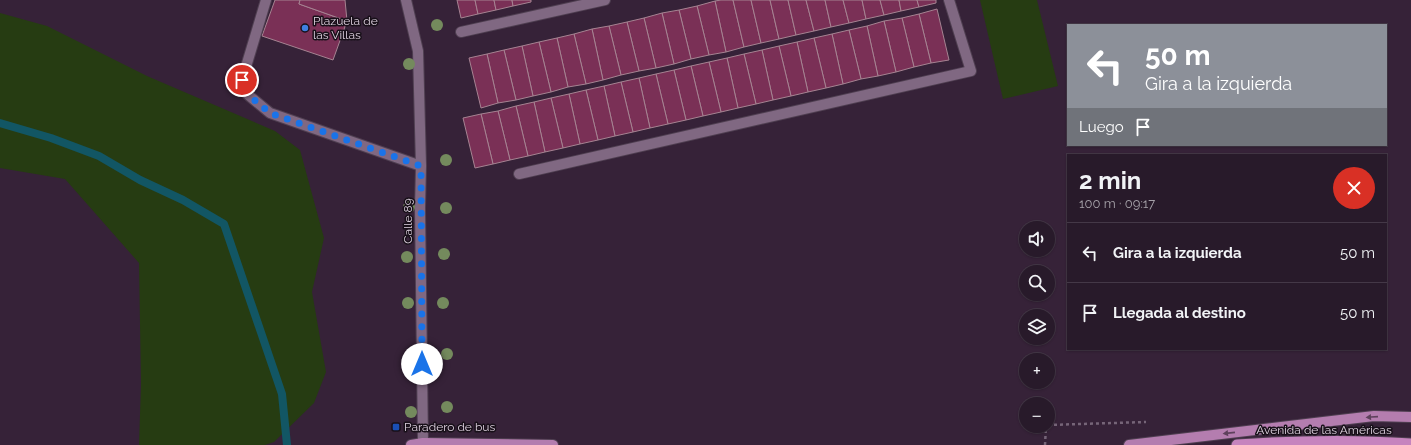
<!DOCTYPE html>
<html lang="es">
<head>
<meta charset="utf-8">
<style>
	:root { --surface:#281a2a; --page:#342736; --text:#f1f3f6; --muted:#a5a1a8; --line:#443847 }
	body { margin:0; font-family:Raleway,sans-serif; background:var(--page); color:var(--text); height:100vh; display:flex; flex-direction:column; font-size:15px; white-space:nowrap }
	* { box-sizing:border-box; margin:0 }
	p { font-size:13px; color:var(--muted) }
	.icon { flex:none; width:22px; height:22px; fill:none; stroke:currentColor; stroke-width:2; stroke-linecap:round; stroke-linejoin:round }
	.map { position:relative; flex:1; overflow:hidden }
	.details { position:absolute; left:1067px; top:154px; width:320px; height:196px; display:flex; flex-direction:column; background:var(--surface); border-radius:0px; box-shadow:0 1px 3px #0004,0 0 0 1px var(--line) }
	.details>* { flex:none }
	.guide { position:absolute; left:1067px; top:24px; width:320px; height:122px; border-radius:0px; box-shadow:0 1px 3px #0004,0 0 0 1px var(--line); background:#8c9099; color:#fff; overflow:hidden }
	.tools { position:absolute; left:1019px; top:221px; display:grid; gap:8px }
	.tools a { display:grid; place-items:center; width:36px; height:36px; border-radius:50%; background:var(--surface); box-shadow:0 1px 3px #0004,0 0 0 1px var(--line); font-size:20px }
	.pin { position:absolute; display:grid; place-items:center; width:34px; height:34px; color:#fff; margin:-17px; border:2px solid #fff; border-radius:50%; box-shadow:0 1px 4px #0007 }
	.me { position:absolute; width:44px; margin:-22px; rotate:0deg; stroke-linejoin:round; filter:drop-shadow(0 0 3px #0008) }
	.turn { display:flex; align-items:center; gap:14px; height:84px; padding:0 12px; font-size:18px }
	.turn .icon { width:52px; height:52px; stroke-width:2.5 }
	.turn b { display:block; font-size:28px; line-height:34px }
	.then { display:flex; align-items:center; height:38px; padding:0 12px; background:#0003; gap:8px; font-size:15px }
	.round { display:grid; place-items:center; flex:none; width:42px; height:42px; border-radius:21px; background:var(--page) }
	.headline { display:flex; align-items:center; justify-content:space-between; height:68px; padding:0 12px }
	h1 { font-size:24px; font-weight:700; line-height:30px }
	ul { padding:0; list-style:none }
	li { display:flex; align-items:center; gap:12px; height:60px; padding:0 12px; border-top:1px solid var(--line) }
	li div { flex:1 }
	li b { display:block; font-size:15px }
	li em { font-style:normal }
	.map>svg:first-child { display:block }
	.green { fill:#263c12 }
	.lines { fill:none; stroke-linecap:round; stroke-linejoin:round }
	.stream { stroke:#125664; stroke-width:8 }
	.building { fill:#7a3056; stroke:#a68392 }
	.service-casing { stroke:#4f3f51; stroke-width:12 }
	.minor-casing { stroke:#4f3f51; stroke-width:12 }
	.primary-casing { stroke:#4f3f51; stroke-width:12 }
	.trunk-casing { stroke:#4f3f51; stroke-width:13 }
	.path { stroke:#766578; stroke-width:2.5; stroke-dasharray:3 3; stroke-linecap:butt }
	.service { stroke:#806882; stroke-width:10 }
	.minor { stroke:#806882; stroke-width:10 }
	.primary { stroke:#b47daf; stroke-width:10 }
	.trunk { stroke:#c684be; stroke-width:11 }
	.tree { fill:#748a5d }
	.oneway { fill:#5e415c }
	.route { stroke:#1a73e8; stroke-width:7; stroke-dasharray:0 12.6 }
	.shop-dot { fill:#3f7fe0; stroke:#181019; stroke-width:1.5 }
	.transit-dot { fill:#1a4fb4; stroke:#181019; stroke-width:1.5 }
	.labels { text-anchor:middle; stroke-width:3; stroke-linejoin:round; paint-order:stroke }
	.poi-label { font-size:12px; fill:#dfd2e0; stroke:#181019; text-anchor:start }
	.street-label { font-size:12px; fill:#dfd2e0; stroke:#181019 }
</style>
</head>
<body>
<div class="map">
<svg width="1411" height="445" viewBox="0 0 1411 445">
	<rect width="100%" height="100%" fill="#362238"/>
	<g class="green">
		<path d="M980 0H1037L1058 86 1003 99Z"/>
		<path d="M0 13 47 26 147 76 275 131 300 150 324 238 312 292 326 372 314 403 274 442 265 445H139L141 384 139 263 65 179 0 168Z"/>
	</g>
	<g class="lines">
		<path class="stream" d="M0 123 51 138 99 156 140 180 183 200 224 224 282 394 287 445"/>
	</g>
	<g class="building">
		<path d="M275 0H300L299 4 347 21 333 60 262 36Z"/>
		<path d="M300 0H345L347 21 299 4Z"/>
		<path d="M457 0H475L478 14 461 18Z"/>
		<path d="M475 0H494L496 10 478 14Z"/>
		<path d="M494 0H512L513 6 496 10Z"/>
		<path d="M512 0H531V2L513 6Z"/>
		<path d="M721 0H733L744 47 726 52 715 1Z"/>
		<path d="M733 0H751L761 43 744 47Z"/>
		<path d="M751 0H770L779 39 761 43Z"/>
		<path d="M770 0H788L796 35 779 39Z"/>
		<path d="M788 0H806L814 31 796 35Z"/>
		<path d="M806 0H825L831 27 814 31Z"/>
		<path d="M825 0H843L849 23 831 27Z"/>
		<path d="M843 0H862L866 19 849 23Z"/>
		<path d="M862 0H880L884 15 866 19Z"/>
		<path d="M880 0H899L901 11 884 15Z"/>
		<path d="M899 0H917L919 7 901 11Z"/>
		<path d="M917 0H936V3L919 7Z"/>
		<path d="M715 1 726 52 709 55 697 6Z"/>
		<path d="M697 6 709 55 691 59 679 10Z"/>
		<path d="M937 9 949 60 931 63 919 14Z"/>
		<path d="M679 10 691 59 674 64 662 13Z"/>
		<path d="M662 13 674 64 656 68 644 18Z"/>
		<path d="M919 14 931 63 914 67 902 18Z"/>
		<path d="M644 18 656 68 639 71 627 22Z"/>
		<path d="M902 18 914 67 896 72 884 21Z"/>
		<path d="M884 21 896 72 878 76 867 26Z"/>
		<path d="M627 22 639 71 621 75 609 26Z"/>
		<path d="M609 26 621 75 603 80 592 29Z"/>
		<path d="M867 26 878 76 861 79 849 30Z"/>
		<path d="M592 29 603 80 586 84 574 34Z"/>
		<path d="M849 30 861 79 843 84 832 34Z"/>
		<path d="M574 34 586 84 568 87 557 38Z"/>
		<path d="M832 34 843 84 826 88 814 38Z"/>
		<path d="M557 38 568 87 551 92 539 42Z"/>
		<path d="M814 38 826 88 808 92 797 42Z"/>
		<path d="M539 42 551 92 533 96 522 46Z"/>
		<path d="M797 42 808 92 791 96 779 46Z"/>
		<path d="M522 46 533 96 516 100 504 50Z"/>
		<path d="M779 46 791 96 773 100 762 50Z"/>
		<path d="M504 50 516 100 498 103 487 54Z"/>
		<path d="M762 50 773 100 756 104 744 54Z"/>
		<path d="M487 54 498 103 481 108 469 58Z"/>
		<path d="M744 54 756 104 738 108 727 58Z"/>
		<path d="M727 58 738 108 721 112 709 62Z"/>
		<path d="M709 62 721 112 703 116 691 66Z"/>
		<path d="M691 66 703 116 686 120 674 70Z"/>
		<path d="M674 70 686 120 668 124 656 74Z"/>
		<path d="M656 74 668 124 650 128 639 78Z"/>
		<path d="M639 78 650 128 633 132 621 82Z"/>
		<path d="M621 82 633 132 615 136 604 86Z"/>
		<path d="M604 86 615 136 598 140 586 90Z"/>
		<path d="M586 90 598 140 580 144 569 94Z"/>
		<path d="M569 94 580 144 563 148 551 98Z"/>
		<path d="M551 98 563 148 545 152 534 102Z"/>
		<path d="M534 102 545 152 528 156 516 106Z"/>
		<path d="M516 106 528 156 510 160 498 111Z"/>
		<path d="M498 111 510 160 493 164 481 114Z"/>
		<path d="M481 114 493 164 475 168 463 118Z"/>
	</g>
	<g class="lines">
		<g class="service-casing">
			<g id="service">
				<path d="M266 0 242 80 247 94 270 113 421 166"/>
				<path d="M461 32 605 0"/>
				<path d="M519 174 971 71 949 0"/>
			</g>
		</g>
		<g class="minor-casing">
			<path id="minor" d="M406 0 418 51 421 166 420 208 423 443"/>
		</g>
		<g class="primary-casing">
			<g id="primary">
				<path d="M411 445 423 443 553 445"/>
				<path d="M1129 445 1374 416 1411 417"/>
			</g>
		</g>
		<g class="trunk-casing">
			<path id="trunk" d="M1237 445C1295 441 1353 440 1411 444"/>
		</g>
		<g class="path">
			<path d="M1048 425 1146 422"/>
			<path d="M1045 445 1046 426"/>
		</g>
		<use href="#service" class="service"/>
		<use href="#minor" class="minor"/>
		<use href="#primary" class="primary"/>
		<use href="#trunk" class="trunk"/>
	</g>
	<g class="tree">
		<circle cx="437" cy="25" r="6"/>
		<circle cx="409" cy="64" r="6"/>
		<circle cx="446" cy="160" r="6"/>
		<circle cx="409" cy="207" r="6"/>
		<circle cx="446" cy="208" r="6"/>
		<circle cx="444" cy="254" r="6"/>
		<circle cx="407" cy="257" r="6"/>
		<circle cx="408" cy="303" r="6"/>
		<circle cx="443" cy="303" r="6"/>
		<circle cx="447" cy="354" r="6"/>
		<circle cx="411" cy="357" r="6"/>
		<circle cx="447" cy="407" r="6"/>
		<circle cx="411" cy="412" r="6"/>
	</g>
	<defs><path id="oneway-solid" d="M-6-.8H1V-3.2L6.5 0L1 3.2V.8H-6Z"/></defs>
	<g class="oneway">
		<use href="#oneway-solid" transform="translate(1372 417) rotate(176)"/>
		<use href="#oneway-solid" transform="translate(1229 433) rotate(174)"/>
	</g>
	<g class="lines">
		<path class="route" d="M242 80 247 94 270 113 421 166 422 364"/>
	</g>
	<circle class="shop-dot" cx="305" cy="28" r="4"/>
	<rect class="transit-dot" x="392" y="423" width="8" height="8" rx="2"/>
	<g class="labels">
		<g class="poi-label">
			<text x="313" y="25">Plazuela de<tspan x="313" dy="14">las Villas</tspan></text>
			<text x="404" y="431">Paradero de bus</text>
		</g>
		<g class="street-label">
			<text transform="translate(408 221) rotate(-90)" y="4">Calle 89</text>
			<text x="1324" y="434">Avenida de las Américas</text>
		</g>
	</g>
</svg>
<div class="tools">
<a><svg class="icon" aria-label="sound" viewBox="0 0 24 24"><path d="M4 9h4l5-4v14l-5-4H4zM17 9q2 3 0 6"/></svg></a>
<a><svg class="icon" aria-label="search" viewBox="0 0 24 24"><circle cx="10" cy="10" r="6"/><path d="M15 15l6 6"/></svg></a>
<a><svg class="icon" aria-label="layers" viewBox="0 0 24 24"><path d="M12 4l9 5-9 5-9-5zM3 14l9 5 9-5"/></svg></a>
<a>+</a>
<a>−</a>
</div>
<div class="pin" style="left:242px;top:80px;background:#d93025"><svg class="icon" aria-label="arrive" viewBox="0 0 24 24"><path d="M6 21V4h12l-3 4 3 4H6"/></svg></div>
<svg class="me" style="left:422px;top:364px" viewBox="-20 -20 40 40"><circle r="19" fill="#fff"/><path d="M0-13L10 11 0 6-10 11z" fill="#1a73e8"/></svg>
<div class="guide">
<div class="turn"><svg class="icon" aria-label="left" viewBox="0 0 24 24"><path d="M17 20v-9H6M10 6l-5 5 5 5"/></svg><div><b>50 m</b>Gira a la izquierda</div></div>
<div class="then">Luego<svg class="icon" aria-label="arrive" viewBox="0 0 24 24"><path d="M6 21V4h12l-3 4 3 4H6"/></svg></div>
</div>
<section class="details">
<div class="headline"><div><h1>2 min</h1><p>100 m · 09:17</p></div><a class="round" style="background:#d93025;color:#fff"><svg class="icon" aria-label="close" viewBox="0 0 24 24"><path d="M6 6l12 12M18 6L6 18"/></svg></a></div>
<ul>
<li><svg class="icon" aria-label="left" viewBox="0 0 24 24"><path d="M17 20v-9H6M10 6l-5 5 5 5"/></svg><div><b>Gira a la izquierda</b></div><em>50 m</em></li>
<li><svg class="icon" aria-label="arrive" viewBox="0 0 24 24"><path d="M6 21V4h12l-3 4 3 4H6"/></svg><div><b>Llegada al destino</b></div><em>50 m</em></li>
</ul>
</section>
</div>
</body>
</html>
